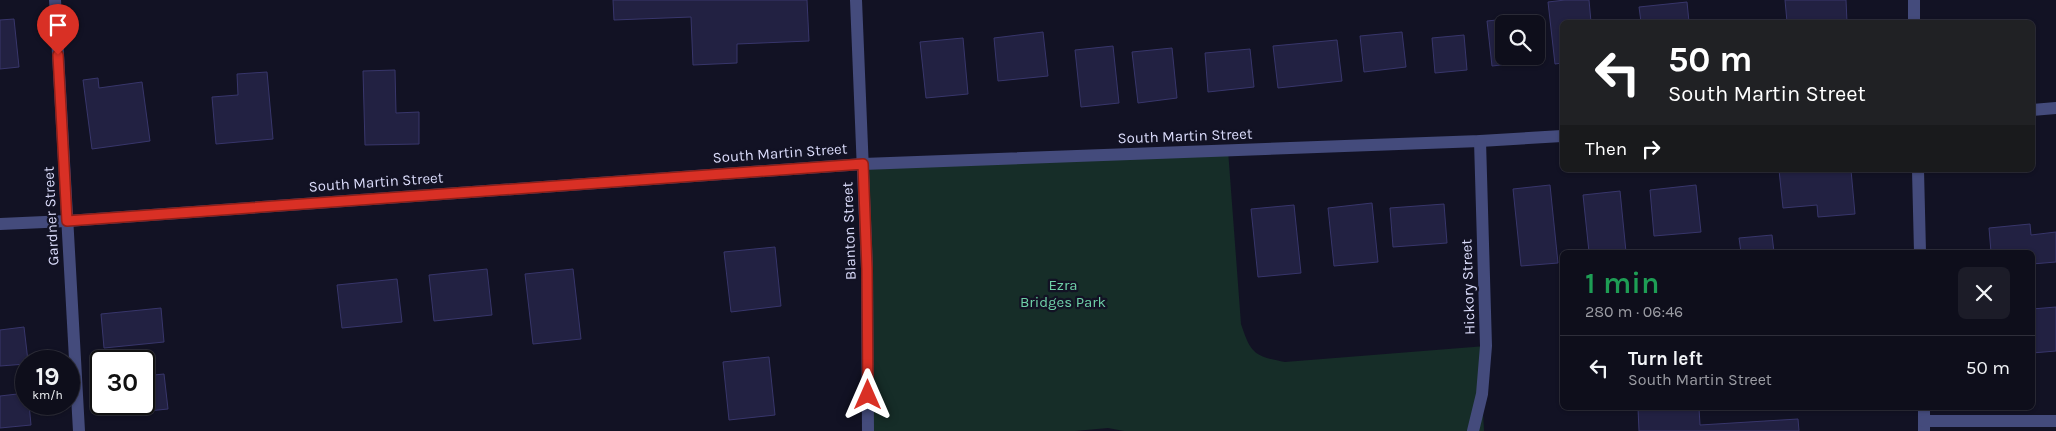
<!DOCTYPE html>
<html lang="en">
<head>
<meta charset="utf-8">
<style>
	:root { --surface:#0e0e1b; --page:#1c1c28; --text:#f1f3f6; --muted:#9b9ca3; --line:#2e2e3a }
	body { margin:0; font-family:Karla,sans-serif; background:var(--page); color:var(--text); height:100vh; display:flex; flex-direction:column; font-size:19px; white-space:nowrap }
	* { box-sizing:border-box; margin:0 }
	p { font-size:16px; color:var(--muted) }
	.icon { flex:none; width:28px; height:28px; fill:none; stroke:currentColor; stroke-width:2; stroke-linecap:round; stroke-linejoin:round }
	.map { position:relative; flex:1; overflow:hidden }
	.sheet { position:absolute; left:1560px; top:250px; width:475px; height:160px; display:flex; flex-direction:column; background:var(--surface); border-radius:8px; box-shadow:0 1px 4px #0004,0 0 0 1px var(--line) }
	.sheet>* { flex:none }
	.hud { position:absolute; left:1560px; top:20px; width:475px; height:152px; border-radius:8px; box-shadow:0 1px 4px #0004,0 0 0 1px var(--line); background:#202124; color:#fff; overflow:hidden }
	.controls { position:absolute; left:1495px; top:15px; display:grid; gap:10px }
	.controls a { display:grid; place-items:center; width:50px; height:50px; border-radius:8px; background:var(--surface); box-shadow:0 1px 4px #0004,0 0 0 1px var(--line); font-size:25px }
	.speed { position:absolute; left:15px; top:350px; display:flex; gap:10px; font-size:25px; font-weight:700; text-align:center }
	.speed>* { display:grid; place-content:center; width:65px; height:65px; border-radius:50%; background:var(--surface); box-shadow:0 1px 4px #0004,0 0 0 1px var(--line); line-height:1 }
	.speed small { font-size:12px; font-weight:400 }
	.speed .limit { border:2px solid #111; border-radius:8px; background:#fff; color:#111 }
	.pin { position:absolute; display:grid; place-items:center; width:42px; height:42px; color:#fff; margin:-51px -21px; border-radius:50% 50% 50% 0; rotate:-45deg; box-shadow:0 0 5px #0007 }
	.pin .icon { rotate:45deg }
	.me { position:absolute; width:55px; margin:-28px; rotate:0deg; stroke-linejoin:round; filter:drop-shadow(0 0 4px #0008) }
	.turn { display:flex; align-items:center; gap:18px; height:105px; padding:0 25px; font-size:22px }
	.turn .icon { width:65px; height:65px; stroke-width:2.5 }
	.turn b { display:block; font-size:35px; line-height:42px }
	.then { display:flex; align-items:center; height:48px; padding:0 25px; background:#0003; gap:10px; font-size:19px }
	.round { display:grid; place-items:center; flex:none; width:52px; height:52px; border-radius:8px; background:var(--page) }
	.overview { display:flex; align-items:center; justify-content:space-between; height:85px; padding:0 25px }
	h1 { font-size:30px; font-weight:600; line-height:38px; color:#1e9e55 }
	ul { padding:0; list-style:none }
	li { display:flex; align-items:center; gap:15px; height:65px; padding:0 25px; border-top:1px solid var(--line) }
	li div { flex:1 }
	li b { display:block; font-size:19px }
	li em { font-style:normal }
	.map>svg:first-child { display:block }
	.green { fill:#162d28 }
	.building { fill:#222142; stroke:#38366b }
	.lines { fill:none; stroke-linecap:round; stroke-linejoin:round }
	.minor { stroke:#444b7c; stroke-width:12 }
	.route-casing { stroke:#8d1f18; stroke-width:12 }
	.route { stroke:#d93025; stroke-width:9 }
	.labels { text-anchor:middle; stroke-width:4.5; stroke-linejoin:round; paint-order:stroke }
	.street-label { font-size:15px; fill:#dadbfa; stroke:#121224 }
	.park-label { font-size:15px; fill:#6fd0a8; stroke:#121224 }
</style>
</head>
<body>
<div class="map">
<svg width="2056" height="431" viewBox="0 0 2056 431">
	<rect width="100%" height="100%" fill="#121224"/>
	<path class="green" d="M1228 150 1241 324C1251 354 1254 356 1285 362L1486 346 1482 394 1484 431H1124L1108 428 1075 431H868L863 164Z"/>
	<g class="building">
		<path d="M613 0H807L809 41 737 44V63L693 65 691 17 614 20Z"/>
		<path d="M1565 0H1589L1591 22H1562V63L1555 64 1548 2Z"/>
		<path d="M1785 0H1846L1847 22H1787Z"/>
		<path d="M1687 2 1689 22H1641L1639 7Z"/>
		<path d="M1526 17V24H1504V56H1530V62L1492 66 1487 21Z"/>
		<path d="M14 19 19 67 0 69V20Z"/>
		<path d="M1043 32 1048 76 998 81 994 38Z"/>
		<path d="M1402 32 1406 67 1364 72 1360 36Z"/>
		<path d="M1464 35 1467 70 1435 73 1432 38Z"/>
		<path d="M963 38 968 94 926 98 920 42Z"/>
		<path d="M1337 40 1342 81 1278 88 1273 46Z"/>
		<path d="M1113 46 1119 103 1081 107 1075 50Z"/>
		<path d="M1172 48 1177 98 1138 103 1132 52Z"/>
		<path d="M1250 49 1254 87 1208 92 1205 53Z"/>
		<path d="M395 70 396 113 419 112V144L365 145 363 71Z"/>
		<path d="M267 72 273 139 216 144 212 97 238 95 237 74Z"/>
		<path d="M98 78 99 88 142 82 150 141 92 149 83 80Z"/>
		<path d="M1779 170H1851L1855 214 1818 217 1817 205 1783 208Z"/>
		<path d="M1550 185 1558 263 1521 266 1513 189Z"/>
		<path d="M1696 185 1701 232 1654 236 1650 190Z"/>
		<path d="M1620 191 1626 252H1589L1583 195Z"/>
		<path d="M1372 203 1378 262 1334 266 1328 208Z"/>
		<path d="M1444 204 1447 243 1393 247 1390 208Z"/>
		<path d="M1294 205 1301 273 1258 277 1251 209Z"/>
		<path d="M2030 224 2031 235 2056 232V262L2032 264V252H1991L1989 228Z"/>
		<path d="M1772 235 1774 252H1741L1739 238Z"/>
		<path d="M775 247 781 306 731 312 724 252Z"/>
		<path d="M487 269 492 315 434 321 429 275Z"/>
		<path d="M573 269 581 339 533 344 525 274Z"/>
		<path d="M397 279 402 322 342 328 337 285Z"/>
		<path d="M2056 307V351L2032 353V309Z"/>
		<path d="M161 308 164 342 104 348 101 314Z"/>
		<path d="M24 327 28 361 26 364 0 366V330Z"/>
		<path d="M769 357 775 415 729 420 723 362Z"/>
		<path d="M164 374 168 409 118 414 117 404H144V376Z"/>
		<path d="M26 393V404H29L31 425 0 428V396Z"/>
		<path d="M1638 408H1699L1700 425 1798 419 1799 431H1639Z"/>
	</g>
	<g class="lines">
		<g class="minor">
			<path d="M55 0 79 431"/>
			<path d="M856 0 867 269 868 431"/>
			<path d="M1914 0V22"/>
			<path d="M2032 110 2056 108"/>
			<path d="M1918 170 1920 252"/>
			<path d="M0 224 67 221 863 164 1480 141 1562 136"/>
			<path d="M1924 408V431"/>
			<path d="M1924 421H2056"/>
			<path d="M1473 431 1482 394 1486 346 1480 141"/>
		</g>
	</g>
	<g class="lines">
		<g class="route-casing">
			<path id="route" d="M58 55 67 221 863 164 867 269 868 395"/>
		</g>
		<use href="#route" class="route"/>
	</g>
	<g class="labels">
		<g class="street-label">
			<text transform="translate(1185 136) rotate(-2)" y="5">South Martin Street</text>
			<text transform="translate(780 153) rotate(-4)" y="5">South Martin Street</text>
			<text transform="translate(376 182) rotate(-4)" y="5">South Martin Street</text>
			<text transform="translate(51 216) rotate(-93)" y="5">Gardner Street</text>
			<text transform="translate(849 231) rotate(-92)" y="5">Blanton Street</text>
			<text transform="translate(1468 287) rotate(-92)" y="5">Hickory Street</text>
		</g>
		<g class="park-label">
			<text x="1063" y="290">Ezra<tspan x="1063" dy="17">Bridges Park</tspan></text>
		</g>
	</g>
</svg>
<div class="controls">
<a><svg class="icon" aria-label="search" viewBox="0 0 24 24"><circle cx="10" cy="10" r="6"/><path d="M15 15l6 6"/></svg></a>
</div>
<div class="speed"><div>19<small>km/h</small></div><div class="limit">30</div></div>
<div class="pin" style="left:58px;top:55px;background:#d93025"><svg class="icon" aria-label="arrive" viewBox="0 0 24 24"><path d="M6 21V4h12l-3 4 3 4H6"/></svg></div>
<svg class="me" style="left:868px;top:395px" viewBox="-20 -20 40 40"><path d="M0-17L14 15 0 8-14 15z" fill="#d93025" stroke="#fff" stroke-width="4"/></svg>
<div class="hud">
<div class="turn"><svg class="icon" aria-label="left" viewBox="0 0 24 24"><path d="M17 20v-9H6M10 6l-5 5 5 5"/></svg><div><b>50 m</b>South Martin Street</div></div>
<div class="then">Then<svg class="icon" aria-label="right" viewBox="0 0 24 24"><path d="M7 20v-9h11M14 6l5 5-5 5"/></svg></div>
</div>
<section class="sheet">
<div class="overview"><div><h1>1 min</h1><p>280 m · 06:46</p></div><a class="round"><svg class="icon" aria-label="close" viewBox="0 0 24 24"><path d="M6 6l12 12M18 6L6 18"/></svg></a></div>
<ul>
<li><svg class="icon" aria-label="left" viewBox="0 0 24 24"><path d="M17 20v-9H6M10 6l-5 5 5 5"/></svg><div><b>Turn left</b><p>South Martin Street</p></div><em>50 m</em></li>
</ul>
</section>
</div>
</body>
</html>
